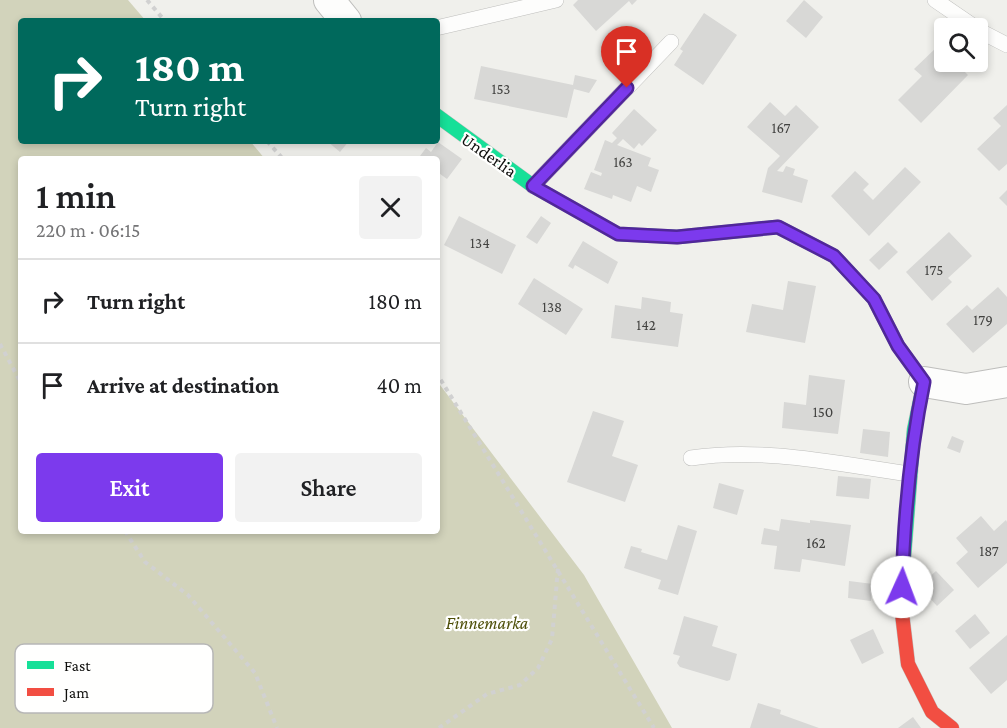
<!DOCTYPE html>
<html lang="en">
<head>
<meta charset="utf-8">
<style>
	:root { --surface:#fff; --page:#f2f2f2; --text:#202124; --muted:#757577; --line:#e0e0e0; --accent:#7c3aed }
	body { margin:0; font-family:"Crimson Pro",serif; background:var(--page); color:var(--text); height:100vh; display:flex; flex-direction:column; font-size:22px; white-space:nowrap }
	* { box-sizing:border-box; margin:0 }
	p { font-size:20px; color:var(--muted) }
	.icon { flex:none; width:33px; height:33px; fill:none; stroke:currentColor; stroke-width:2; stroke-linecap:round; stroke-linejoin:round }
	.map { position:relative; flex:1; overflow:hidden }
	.panel { position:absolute; left:18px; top:156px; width:422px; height:378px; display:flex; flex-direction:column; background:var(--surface); border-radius:6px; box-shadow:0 3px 9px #0003 }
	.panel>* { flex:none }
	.hud { position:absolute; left:18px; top:18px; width:422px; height:126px; border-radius:6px; box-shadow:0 3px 9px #0003; background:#00695c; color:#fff; overflow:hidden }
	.buttons { position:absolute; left:934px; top:18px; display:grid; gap:12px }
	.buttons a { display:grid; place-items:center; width:54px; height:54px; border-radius:6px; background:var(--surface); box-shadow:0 3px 9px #0003; font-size:30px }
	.pin { position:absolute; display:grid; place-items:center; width:51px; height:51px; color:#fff; margin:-62px -26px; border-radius:50% 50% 50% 0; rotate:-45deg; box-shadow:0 0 6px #0007 }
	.pin .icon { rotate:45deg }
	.me { position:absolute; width:66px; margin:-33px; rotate:2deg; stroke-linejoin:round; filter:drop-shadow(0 0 4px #0008) }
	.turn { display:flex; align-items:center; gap:21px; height:126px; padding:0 18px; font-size:27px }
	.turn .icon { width:78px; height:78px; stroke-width:2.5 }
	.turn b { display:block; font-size:42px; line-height:51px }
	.round { display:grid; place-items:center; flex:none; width:63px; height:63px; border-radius:6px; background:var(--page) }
	.overview { display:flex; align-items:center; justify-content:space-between; height:102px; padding:0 18px }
	h1 { font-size:36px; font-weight:600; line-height:45px }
	.primary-button { display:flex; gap:12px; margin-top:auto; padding:12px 18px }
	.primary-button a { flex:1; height:69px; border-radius:6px; background:var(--accent); color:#fff; font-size:24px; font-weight:600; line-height:69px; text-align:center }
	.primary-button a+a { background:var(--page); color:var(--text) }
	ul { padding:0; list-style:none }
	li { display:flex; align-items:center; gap:18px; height:84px; padding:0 18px; border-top:2px solid var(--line) }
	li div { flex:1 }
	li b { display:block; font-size:22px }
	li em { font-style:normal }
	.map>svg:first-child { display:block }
	.forest { fill:#d2d3bb }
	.building { fill:#d8d8d6 }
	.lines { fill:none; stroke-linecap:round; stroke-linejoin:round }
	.lane-casing { stroke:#bebebc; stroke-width:16 }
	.street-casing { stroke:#bebebc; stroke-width:32 }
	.fast-casing { stroke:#bebebc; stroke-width:15 }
	.jam-casing { stroke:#bebebc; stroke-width:15 }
	.path { stroke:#d1d1d1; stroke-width:4; stroke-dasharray:4.5 4.5; stroke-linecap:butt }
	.lane { stroke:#fdfdfc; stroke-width:15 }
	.street { stroke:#fdfdfc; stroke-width:30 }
	.fast { stroke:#16e098; stroke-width:14 }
	.jam { stroke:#f24e42; stroke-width:14 }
	.route-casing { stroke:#51269a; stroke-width:15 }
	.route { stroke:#7c3aed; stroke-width:10 }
	.labels { text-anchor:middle; stroke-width:4.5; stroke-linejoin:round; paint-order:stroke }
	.number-label { font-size:15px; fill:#424240 }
	.street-label { font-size:18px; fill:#0f0f0d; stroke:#fffffe }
	.park-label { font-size:18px; font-style:italic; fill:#4d4e07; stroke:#fffffe }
	.key { fill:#fffffe; stroke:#b7b7b6; stroke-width:1.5 }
	.key-label { font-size:16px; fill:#0f0f0d }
</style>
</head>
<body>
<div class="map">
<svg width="1007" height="728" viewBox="0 0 1007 728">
	<rect width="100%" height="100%" fill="#f0f0ec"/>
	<path class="forest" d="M0 0H128L146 21H21V141H250L265 159H21V531H436L437 381 584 575 672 728H0Z"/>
	<g class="building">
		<path d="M578 0H637L632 5 629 1 596 31 573 5Z"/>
		<path d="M804 0 823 17 806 38 786 21Z"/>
		<path d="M704 13 737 35 703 85 674 65 683 51 680 49Z"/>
		<path d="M937 47 945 53V62H955L968 75 921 123 898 100 922 76 914 69Z"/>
		<path d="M481 66 573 85 575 75 597 80 589 93 574 89 567 118 474 99Z"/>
		<path d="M770 102 785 116 796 105 819 127 777 171 783 172 786 166 795 169 793 175 808 180 802 203 762 192 768 168 780 156 747 127Z"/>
		<path d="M1007 105V164L999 171 977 149 1001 126 993 118Z"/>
		<path d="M634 109 657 130 642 146 639 143 634 149 623 139 617 145 651 158 648 166 659 170 651 192 637 186 631 202 613 195 612 199 584 189 591 172 601 176 602 173 594 170 605 140 612 143 617 138 612 133Z"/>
		<path d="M327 141H349L340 152Z"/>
		<path d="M438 142 462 159 447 179 436 171V159H425L420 156 426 148 431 152Z"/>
		<path d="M905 167 921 182 869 236 831 196 855 171 869 184 863 190 873 200Z"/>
		<path d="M1007 190V206L999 198Z"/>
		<path d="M459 216 516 245 502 274 444 245Z"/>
		<path d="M541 216 551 223 537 244 526 237Z"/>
		<path d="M949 232 972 256 948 278 952 282 932 301 906 272Z"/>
		<path d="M583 241 618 262 608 284 575 265 573 269 568 266Z"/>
		<path d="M888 242 898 252 879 270 869 260Z"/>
		<path d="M534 278 583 309 566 335 518 304Z"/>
		<path d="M788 281 816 286 805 343 746 332 752 304 783 310Z"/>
		<path d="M998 287 1007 297V324L973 353 946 324 967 305 972 310Z"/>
		<path d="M642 297 671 302 670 312 683 314 678 347 611 338 615 305 641 309Z"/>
		<path d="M809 375 845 380 838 434 782 428 784 402 806 405Z"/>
		<path d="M593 411 624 421 612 456 638 465 625 502 567 482Z"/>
		<path d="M863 429 890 432 888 457 860 453Z"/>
		<path d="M952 436 964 441 960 453 947 448Z"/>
		<path d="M838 476 871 479 869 499 836 496Z"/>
		<path d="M719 483 744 490 737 515 713 508Z"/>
		<path d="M981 516 994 531 1006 520 1007 522V563L978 588 956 563 968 552 956 538Z"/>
		<path d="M781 519 810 523V520L851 525 845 566 802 559 800 572 774 569 777 546 761 544 764 528 779 531Z"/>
		<path d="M678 525 697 531 678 595 658 589 661 580 624 568 631 546 642 549 641 552 667 560Z"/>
		<path d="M936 571 954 590 937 606 919 586Z"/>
		<path d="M849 581 873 584 871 601 848 598Z"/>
		<path d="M975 614 990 633 970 649 955 631Z"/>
		<path d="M684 616 718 626 712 646 737 654 730 680 727 681 680 667 677 663 680 656 673 654Z"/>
		<path d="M873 629 884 653 862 664 850 640Z"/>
		<path d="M1007 635V680L991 694 969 668Z"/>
		<path d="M758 703 781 710 780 714 819 728H750Z"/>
		<path d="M913 717 921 728H898Z"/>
	</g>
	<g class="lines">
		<g class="lane-casing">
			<g id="lane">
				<path d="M935 0 976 28"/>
				<path d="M436 28 556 0"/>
				<path d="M978 30 1007 45"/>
				<path d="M533 186 671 42"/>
				<path d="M691 458C763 447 838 464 910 474"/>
			</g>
		</g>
		<g class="street-casing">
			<g id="street">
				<path d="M329 0 346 21"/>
				<path d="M924 382 966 389 1007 382"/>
			</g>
		</g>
		<g class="fast-casing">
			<path id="fast" d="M436 115 533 186 618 234 677 237 778 227 834 256 874 299 898 346 924 382 914 430 903 569"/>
		</g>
		<g class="jam-casing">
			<path id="jam" d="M903 569 901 605 908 664 932 712 952 728"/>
		</g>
		<g class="path">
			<path d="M147 0 165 21"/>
			<path d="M267 141 283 159"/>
			<path d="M0 344 21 383"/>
			<path d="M436 372 654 728"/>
			<path d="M125 531 145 562 188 595 255 673 277 728"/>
			<path d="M439 728 487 694 520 685 538 668 552 639 558 568"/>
		</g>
		<use href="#lane" class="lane"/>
		<use href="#street" class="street"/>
		<use href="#fast" class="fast"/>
		<use href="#jam" class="jam"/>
	</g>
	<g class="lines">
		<g class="route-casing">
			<path id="route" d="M627 88 533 186 618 234 677 237 778 227 834 256 874 299 898 346 924 382C910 450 904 518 902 587"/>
		</g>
		<use href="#route" class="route"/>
	</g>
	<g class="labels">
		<g class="number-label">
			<text x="501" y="94">153</text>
			<text x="781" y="133">167</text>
			<text x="623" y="167">163</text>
			<text x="480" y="248">134</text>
			<text x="934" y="275">175</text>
			<text x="552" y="312">138</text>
			<text x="983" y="325">179</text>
			<text x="646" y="330">142</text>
			<text x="823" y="417">150</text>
			<text x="816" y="548">162</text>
			<text x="989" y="556">187</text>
		</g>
		<g class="street-label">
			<text transform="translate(489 155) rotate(35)" y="6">Underlia</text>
		</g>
		<g class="park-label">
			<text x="487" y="629">Finnemarka</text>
		</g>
	</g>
	<rect x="15" y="644" width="198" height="69" rx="9" class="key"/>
	<rect x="27" y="661" width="27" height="8" fill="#16e098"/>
	<rect x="27" y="688" width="27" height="8" fill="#f24e42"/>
	<g class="key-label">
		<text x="64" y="671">Fast</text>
		<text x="64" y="698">Jam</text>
	</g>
</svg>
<div class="buttons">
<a><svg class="icon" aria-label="search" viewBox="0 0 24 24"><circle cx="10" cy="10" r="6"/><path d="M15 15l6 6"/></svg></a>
</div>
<div class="pin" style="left:627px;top:88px;background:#d93025"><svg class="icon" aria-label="arrive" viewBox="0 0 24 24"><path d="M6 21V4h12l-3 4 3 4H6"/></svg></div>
<svg class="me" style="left:902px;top:587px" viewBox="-20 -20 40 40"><circle r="19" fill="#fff"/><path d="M0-13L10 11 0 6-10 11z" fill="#7c3aed"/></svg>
<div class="hud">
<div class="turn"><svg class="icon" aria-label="right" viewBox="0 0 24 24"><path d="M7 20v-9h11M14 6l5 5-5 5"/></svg><div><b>180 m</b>Turn right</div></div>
</div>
<section class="panel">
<div class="overview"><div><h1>1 min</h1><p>220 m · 06:15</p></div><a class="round"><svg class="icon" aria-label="close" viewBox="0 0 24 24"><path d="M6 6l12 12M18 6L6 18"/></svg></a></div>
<ul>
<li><svg class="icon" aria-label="right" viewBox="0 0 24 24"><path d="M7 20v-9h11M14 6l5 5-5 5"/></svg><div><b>Turn right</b></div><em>180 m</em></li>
<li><svg class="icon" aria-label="arrive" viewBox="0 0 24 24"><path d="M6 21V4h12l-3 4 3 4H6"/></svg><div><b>Arrive at destination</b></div><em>40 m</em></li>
</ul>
<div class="primary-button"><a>Exit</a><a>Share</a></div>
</section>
</div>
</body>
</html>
